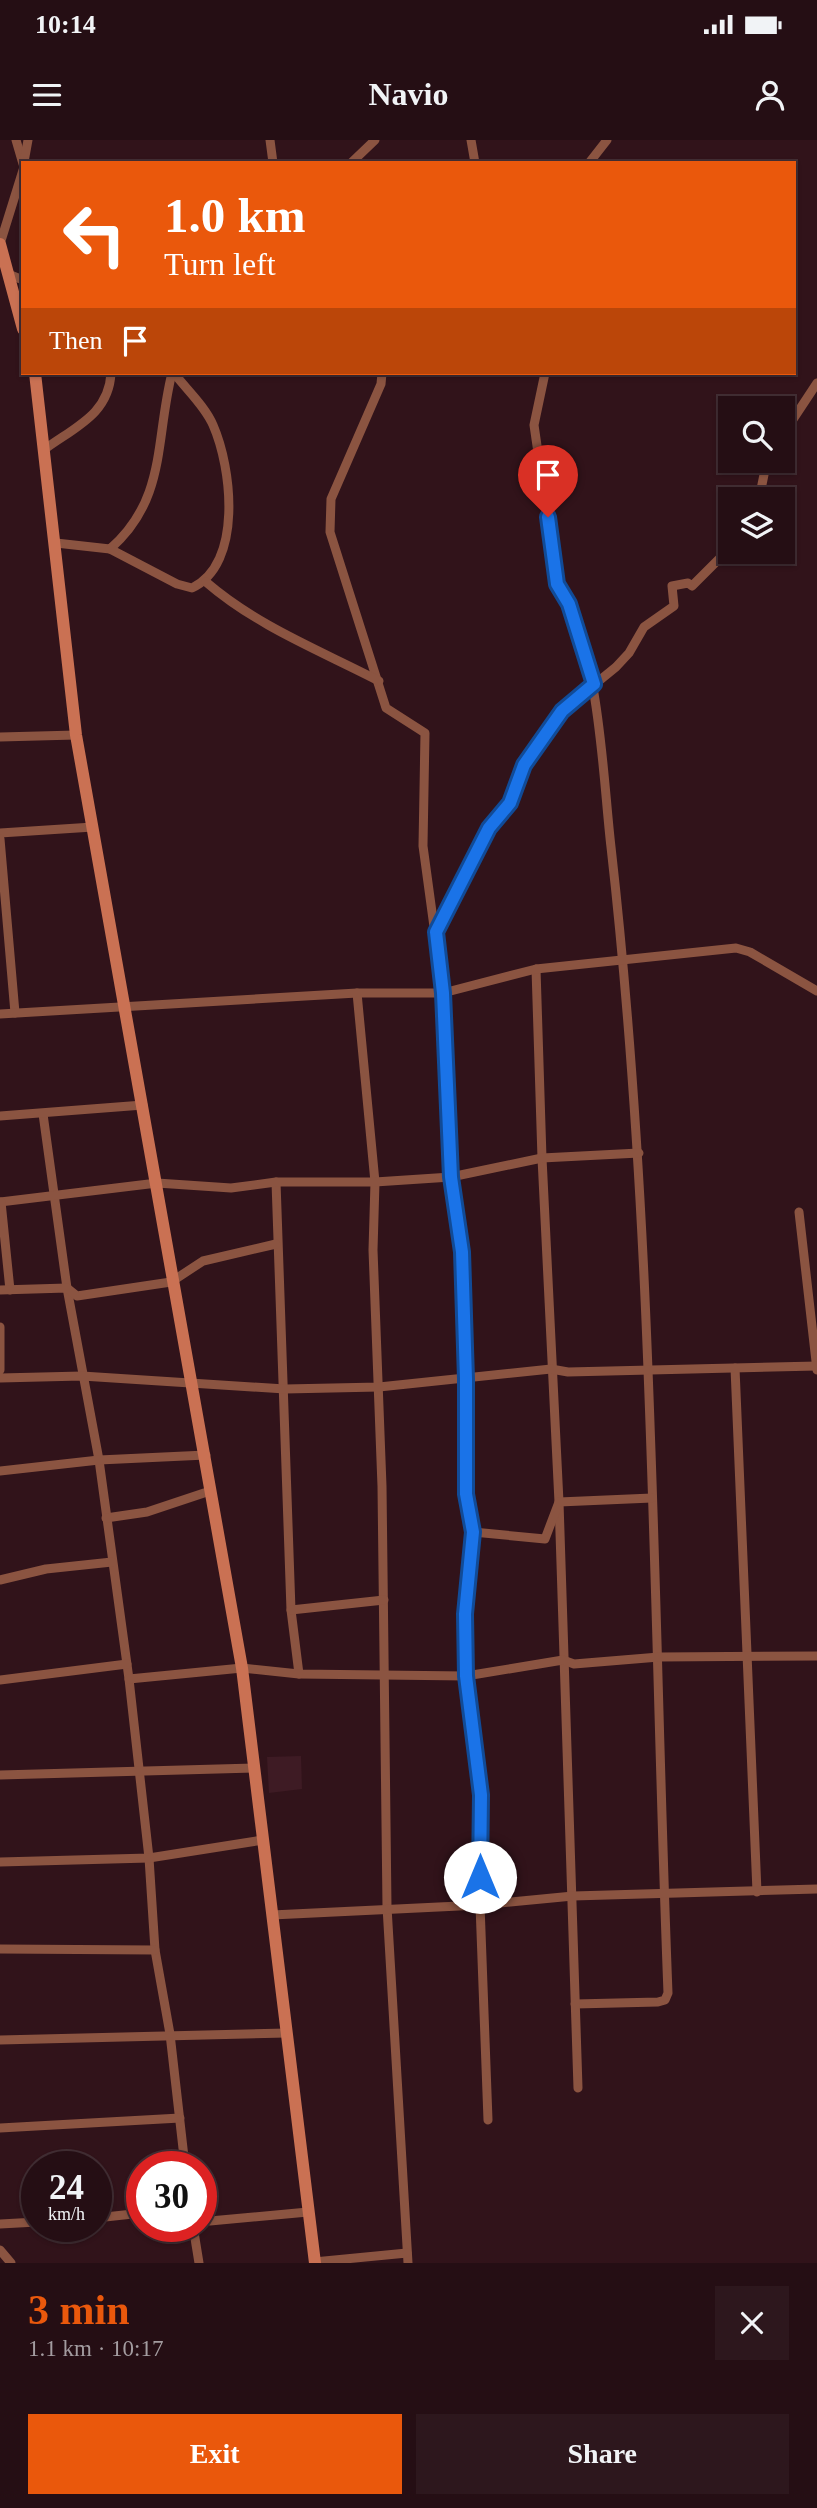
<!DOCTYPE html>
<html lang="en">
<head>
<meta charset="utf-8">
<style>
	:root { --surface:#250e14; --page:#2d171d; --text:#f1f3f6; --muted:#a39ca0; --line:#422e34; --accent:#ea580c }
	body { margin:0; font-family:Georgia,serif; background:var(--page); color:var(--text); height:100vh; display:flex; flex-direction:column; font-size:26px; white-space:nowrap }
	* { box-sizing:border-box; margin:0 }
	p { font-size:23px; color:var(--muted) }
	.icon { flex:none; width:38px; height:38px; fill:none; stroke:currentColor; stroke-width:2; stroke-linecap:round; stroke-linejoin:round }
	.map { position:relative; height:2123px; overflow:hidden }
	.side { display:flex; flex-direction:column; background:var(--surface); flex:1 }
	.side>* { flex:none }
	.hud { position:absolute; left:21px; top:21px; width:775px; height:214px; border-radius:0px; box-shadow:0 2px 5px #0004,0 0 0 2px var(--line); background:#ea580c; color:#fff; overflow:hidden }
	.buttons { position:absolute; left:718px; top:256px; display:grid; gap:14px }
	.buttons a { display:grid; place-items:center; width:77px; height:77px; border-radius:0px; background:var(--surface); box-shadow:0 2px 5px #0004,0 0 0 2px var(--line); font-size:35px }
	.speed { position:absolute; left:21px; top:2011px; display:flex; gap:14px; font-size:35px; font-weight:700; text-align:center }
	.speed>* { display:grid; place-content:center; width:91px; height:91px; border-radius:50%; background:var(--surface); box-shadow:0 2px 5px #0004,0 0 0 2px var(--line); line-height:1 }
	.speed small { font-size:18px; font-weight:400 }
	.speed .limit { border:10px solid #d22; background:#fff; color:#111 }
	.pin { position:absolute; display:grid; place-items:center; width:60px; height:60px; color:#fff; margin:-72px -30px; border-radius:50% 50% 50% 0; rotate:-45deg; box-shadow:0 0 7px #0007 }
	.pin .icon { rotate:45deg }
	.me { position:absolute; width:77px; margin:-38px; rotate:0deg; stroke-linejoin:round; filter:drop-shadow(0 0 5px #0008) }
	.turn { display:flex; align-items:center; gap:24px; height:147px; padding:0 28px; font-size:32px }
	.turn .icon { width:91px; height:91px; stroke-width:2.5 }
	.turn b { display:block; font-size:49px; line-height:60px }
	.then { display:flex; align-items:center; height:66px; padding:0 28px; background:#0003; gap:14px; font-size:26px }
	.round { display:grid; place-items:center; flex:none; width:74px; height:74px; border-radius:0px; background:var(--page) }
	.summary { display:flex; align-items:center; justify-content:space-between; height:119px; padding:0 28px }
	h1 { font-size:42px; font-weight:700; line-height:52px; color:var(--accent) }
	.button { display:flex; gap:14px; margin-top:auto; padding:14px 28px }
	.button a { flex:1; height:80px; border-radius:0px; background:var(--accent); color:#fff; font-size:28px; font-weight:700; line-height:80px; text-align:center }
	.button a+a { background:var(--page); color:var(--text) }
	.status { display:flex; justify-content:space-between; align-items:center; height:49px; padding:0 35px; background:var(--surface); direction:ltr }
	.status svg { height:19px; fill:currentColor }
	header { display:flex; justify-content:space-between; align-items:center; height:91px; padding:0 28px; background:var(--surface); font-size:32px; font-weight:700 }
	.map>svg:first-child { display:block }
	.built { fill:#3e1b24 }
	.lines { fill:none; stroke-linecap:round; stroke-linejoin:round }
	.street { stroke:#8b5441; stroke-width:9 }
	.secondary { stroke:#ca7153; stroke-width:12 }
	.route-casing { stroke:#114b97; stroke-width:18 }
	.route { stroke:#1a73e8; stroke-width:12 }
</style>
</head>
<body>
<div class="status"><b>10:14</b><svg viewBox="0 0 49 12"><path d="M0 12V9h3v3zM5 12V6h3v6zM10 12V3h3v9zM15 12V0h3v12zM26 1h20v11H26zM47 4h2v5h-2z"/></svg></div>
<header><svg class="icon" aria-label="menu" viewBox="0 0 24 24"><path d="M4 6h16M4 12h16M4 18h16"/></svg>Navio<svg class="icon" aria-label="person" viewBox="0 0 24 24"><circle cx="12" cy="8" r="4"/><path d="M4 21q1-7 8-7t8 7"/></svg></header>
<div class="map">
<svg width="817" height="2123" viewBox="0 0 817 2123">
	<rect width="100%" height="100%" fill="#31131a"/>
	<path class="built" d="M301 1616 302 1649 269 1653 267 1617Z"/>
	<g class="lines">
		<g class="street">
			<path d="M16 0 23 24"/>
			<path d="M270 0 273 23"/>
			<path d="M471 0 475 23"/>
			<path d="M24 22 28 0"/>
			<path d="M351 23 375 0"/>
			<path d="M589 23 607 0"/>
			<path d="M0 104 23 30"/>
			<path d="M8 134 23 140"/>
			<path d="M382 233 381 244 331 359 330 392 386 568 425 593 423 706 443 853 451 1037 462 1112 466 1354 473 1392 465 1474 466 1536 481 1655 480 1765 488 1980"/>
			<path d="M545 233 534 285 557 444C600 509 602 629 611 707 654 1087 653 1471 668 1853L665 1860 658 1862 575 1864"/>
			<path d="M782 296 817 243"/>
			<path d="M45 309C75 287 109 274 111 233"/>
			<path d="M759 359 767 320"/>
			<path d="M56 403 110 409C167 359 155 300 172 233"/>
			<path d="M110 409 177 444 192 448C243 424 232 328 213 285 205 266 186 249 174 233"/>
			<path d="M206 442C257 486 319 510 379 541"/>
			<path d="M0 597 76 595"/>
			<path d="M0 693 93 687"/>
			<path d="M0 699 15 873"/>
			<path d="M436 791 489 688 510 663 520 632 562 571 616 527 629 513 644 487 674 466 672 446 688 443 692 446 730 408"/>
			<path d="M536 829 542 1018 559 1362 578 1948"/>
			<path d="M357 853 375 1042 373 1110 382 1346 387 1767 408 2123"/>
			<path d="M0 874 357 853H443L536 829 736 808 750 812 817 851"/>
			<path d="M43 974 67 1148 99 1320 129 1539 149 1718 155 1810 170 1894 185 2026"/>
			<path d="M0 976 143 965"/>
			<path d="M276 1042 291 1470 299 1534"/>
			<path d="M0 1062 157 1043 231 1048 276 1042H375L451 1037 542 1018 639 1013"/>
			<path d="M1 1062 10 1150"/>
			<path d="M799 1072 817 1230"/>
			<path d="M0 1150 67 1148 77 1156 171 1142 203 1121 276 1104"/>
			<path d="M0 1187V1230"/>
			<path d="M735 1228 757 1752"/>
			<path d="M0 1238 82 1236 285 1249 379 1247 551 1229 568 1232 817 1226"/>
			<path d="M0 1331 99 1320 206 1315"/>
			<path d="M106 1378 147 1372 210 1351"/>
			<path d="M473 1392 545 1399 559 1362 652 1358"/>
			<path d="M0 1440 46 1429 112 1422"/>
			<path d="M291 1470 384 1460"/>
			<path d="M129 1539 242 1528 299 1534 466 1536 563 1520 574 1524 659 1517 817 1516"/>
			<path d="M0 1540 127 1524"/>
			<path d="M0 1635 254 1628"/>
			<path d="M0 1722 149 1718 263 1700"/>
			<path d="M272 1775 480 1765 573 1756 817 1749"/>
			<path d="M0 1809 155 1810"/>
			<path d="M0 1900 286 1893"/>
			<path d="M0 1988 180 1978"/>
			<path d="M201 2075 210 2081 308 2072"/>
			<path d="M96 2078 142 2073"/>
			<path d="M0 2084 37 2082"/>
			<path d="M193 2086 199 2123"/>
			<path d="M0 2110 11 2123"/>
			<path d="M314 2122 407 2113"/>
		</g>
		<g class="secondary">
			<path d="M0 104 23 189"/>
			<path d="M35 233 76 595 242 1528 315 2123"/>
		</g>
	</g>
	<g class="lines">
		<g class="route-casing">
			<path id="route" d="M480 1737 481 1655 466 1536 465 1474 473 1392 466 1354V1239L462 1112 451 1037 443 853 436 792 489 688 510 663 524 625 562 571 594 544 569 464 557 444 548 377"/>
		</g>
		<use href="#route" class="route"/>
	</g>
</svg>
<div class="buttons">
<a><svg class="icon" aria-label="search" viewBox="0 0 24 24"><circle cx="10" cy="10" r="6"/><path d="M15 15l6 6"/></svg></a>
<a><svg class="icon" aria-label="layers" viewBox="0 0 24 24"><path d="M12 4l9 5-9 5-9-5zM3 14l9 5 9-5"/></svg></a>
</div>
<div class="speed"><div>24<small>km/h</small></div><div class="limit">30</div></div>
<div class="pin" style="left:548px;top:377px;background:#d93025"><svg class="icon" aria-label="arrive" viewBox="0 0 24 24"><path d="M6 21V4h12l-3 4 3 4H6"/></svg></div>
<svg class="me" style="left:480px;top:1737px" viewBox="-20 -20 40 40"><circle r="19" fill="#fff"/><path d="M0-13L10 11 0 6-10 11z" fill="#1a73e8"/></svg>
<div class="hud">
<div class="turn"><svg class="icon" aria-label="left" viewBox="0 0 24 24"><path d="M17 20v-9H6M10 6l-5 5 5 5"/></svg><div><b>1.0 km</b>Turn left</div></div>
<div class="then">Then<svg class="icon" aria-label="arrive" viewBox="0 0 24 24"><path d="M6 21V4h12l-3 4 3 4H6"/></svg></div>
</div>
</div>
<section class="side">
<div class="summary"><div><h1>3 min</h1><p>1.1 km · 10:17</p></div><a class="round"><svg class="icon" aria-label="close" viewBox="0 0 24 24"><path d="M6 6l12 12M18 6L6 18"/></svg></a></div>
<div class="button"><a>Exit</a><a>Share</a></div>
</section>
</body>
</html>
